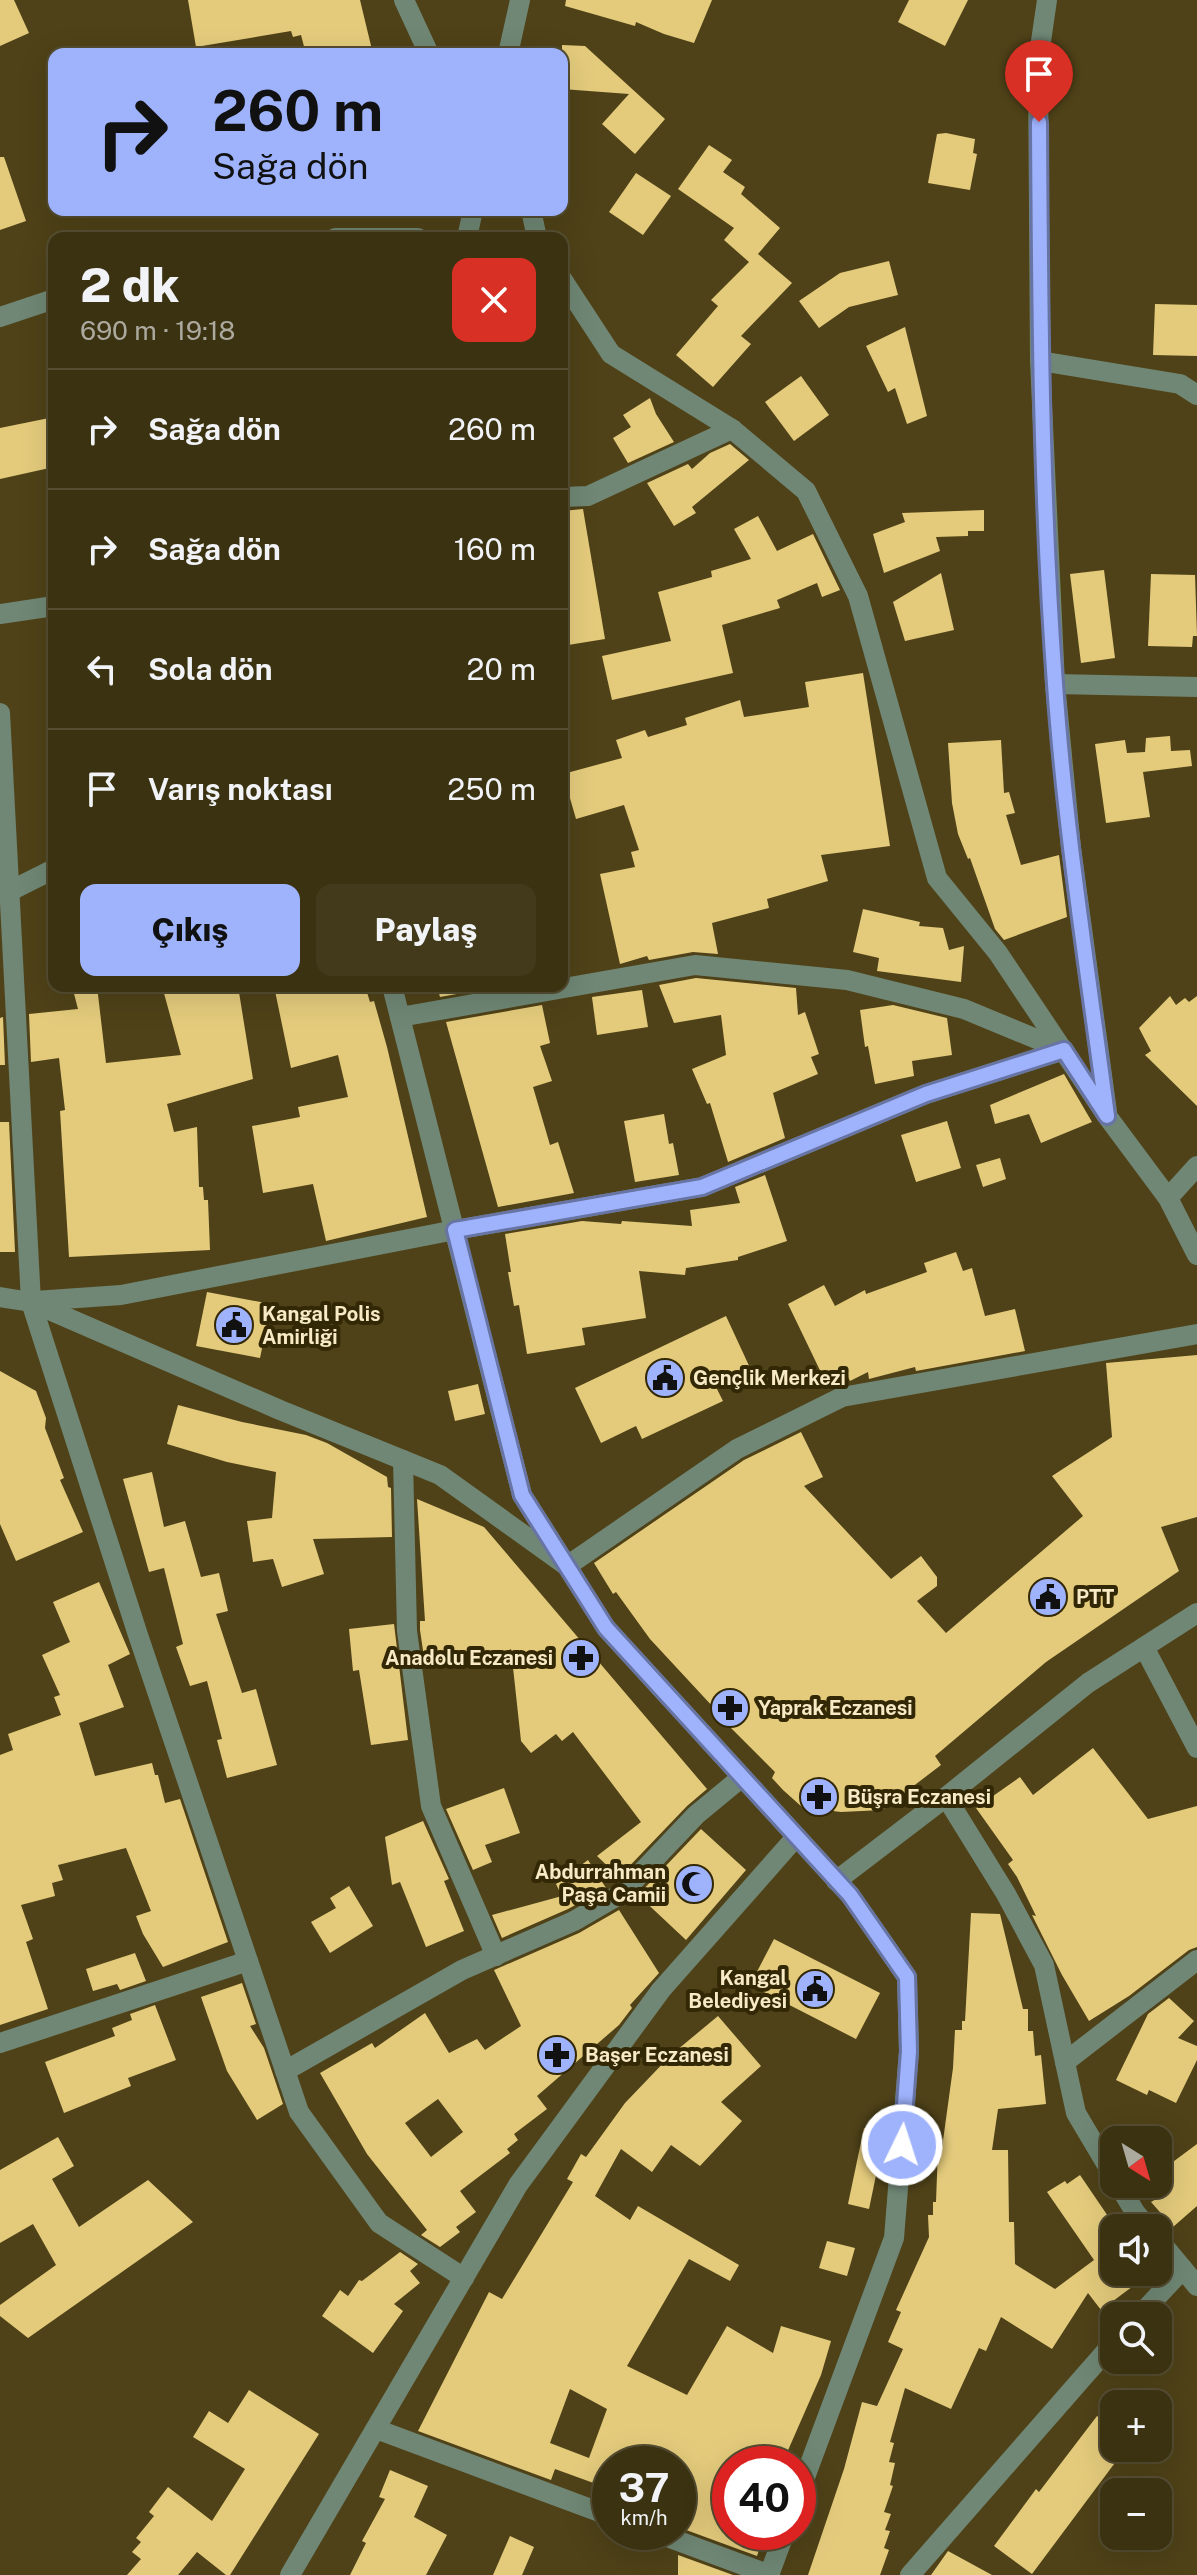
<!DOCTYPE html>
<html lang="tr">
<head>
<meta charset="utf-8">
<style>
	:root { --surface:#3b3212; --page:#423a1b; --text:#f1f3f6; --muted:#acaa9f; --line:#544d32; --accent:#9fb3fd }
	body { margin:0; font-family:"Public Sans",sans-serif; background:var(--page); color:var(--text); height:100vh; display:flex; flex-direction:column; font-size:30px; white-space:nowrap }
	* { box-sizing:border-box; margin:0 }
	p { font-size:26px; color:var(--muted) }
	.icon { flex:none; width:44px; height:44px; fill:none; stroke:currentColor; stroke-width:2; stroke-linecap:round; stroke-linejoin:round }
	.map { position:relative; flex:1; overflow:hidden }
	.side { position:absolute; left:48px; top:232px; width:520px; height:760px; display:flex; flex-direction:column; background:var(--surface); border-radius:16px; box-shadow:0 8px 32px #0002,0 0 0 2px var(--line) }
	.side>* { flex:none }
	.hud { position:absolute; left:48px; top:48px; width:520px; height:168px; border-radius:16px; box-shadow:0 8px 32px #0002,0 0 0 2px var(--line); background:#9fb3fd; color:#111; overflow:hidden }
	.needle { width:52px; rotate:143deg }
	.fabs { position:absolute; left:1100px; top:2126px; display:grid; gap:16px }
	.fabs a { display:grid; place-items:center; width:72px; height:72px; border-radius:16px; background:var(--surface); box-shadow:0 8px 32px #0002,0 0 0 2px var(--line); font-size:40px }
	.speed { position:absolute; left:592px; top:2446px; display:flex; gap:16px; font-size:40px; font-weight:700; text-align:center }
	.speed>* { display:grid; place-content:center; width:104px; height:104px; border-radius:50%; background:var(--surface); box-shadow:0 8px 32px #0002,0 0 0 2px var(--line); line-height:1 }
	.speed small { font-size:20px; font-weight:400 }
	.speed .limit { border:12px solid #d22; background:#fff; color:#111 }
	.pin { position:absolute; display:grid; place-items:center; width:68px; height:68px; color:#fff; margin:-82px -34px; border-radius:50% 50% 50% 0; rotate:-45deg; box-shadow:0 0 8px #0007 }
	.pin .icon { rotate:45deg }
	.me { position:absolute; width:88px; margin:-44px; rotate:4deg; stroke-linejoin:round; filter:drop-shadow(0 0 6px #0008) }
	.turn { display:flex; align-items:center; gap:28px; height:168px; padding:0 32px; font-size:36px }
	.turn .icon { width:104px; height:104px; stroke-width:2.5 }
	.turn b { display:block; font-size:56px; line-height:68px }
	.round { display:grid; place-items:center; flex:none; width:84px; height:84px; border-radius:16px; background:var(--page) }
	.overview { display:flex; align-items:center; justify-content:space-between; height:136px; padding:0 32px }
	h1 { font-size:48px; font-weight:800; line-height:60px }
	.button { display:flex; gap:16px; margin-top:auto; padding:16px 32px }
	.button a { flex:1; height:92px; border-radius:16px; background:var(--accent); color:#111; font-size:32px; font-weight:800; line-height:92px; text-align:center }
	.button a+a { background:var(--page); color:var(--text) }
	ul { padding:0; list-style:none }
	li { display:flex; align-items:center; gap:24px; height:120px; padding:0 32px; border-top:2px solid var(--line) }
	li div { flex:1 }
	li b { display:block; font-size:30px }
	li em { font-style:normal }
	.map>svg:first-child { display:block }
	.building { fill:#e4cb7c; fill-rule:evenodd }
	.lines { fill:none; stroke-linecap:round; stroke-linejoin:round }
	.minor { stroke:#708775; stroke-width:20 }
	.route-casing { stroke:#6774a4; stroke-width:20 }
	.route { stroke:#9fb3fd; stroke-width:14 }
	.labels { text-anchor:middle; stroke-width:8; stroke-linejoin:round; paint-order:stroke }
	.poi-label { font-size:20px; font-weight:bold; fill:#f7eac4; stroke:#332806; text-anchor:start }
</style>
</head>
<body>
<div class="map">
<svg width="1197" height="2575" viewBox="0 0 1197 2575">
	<rect width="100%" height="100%" fill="#4f4218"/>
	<g class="building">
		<path d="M0 0H14L29 33 0 46Z"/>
		<path d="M188 0H360L373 54H306L301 35 293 37 291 31 196 47Z"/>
		<path d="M566 0H712L694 43 664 34 636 22 635 26 565 6Z"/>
		<path d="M909 0H968L945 46 898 22Z"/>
		<path d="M562 45 585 46 665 119 635 154 602 124 629 94 562 89Z"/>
		<path d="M946 133 975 139 973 153 977 154 970 190 928 183 937 134Z"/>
		<path d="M709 145 732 160 723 172 745 187 741 194 780 228 758 254 792 283 741 336 751 344 713 387 676 355 718 306 711 300 749 262 724 240 734 228 678 189Z"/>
		<path d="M0 157H4L26 221 0 230Z"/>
		<path d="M636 173 671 196 643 235 609 212Z"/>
		<path d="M889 261 898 295 849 307 819 328 799 301 840 273Z"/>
		<path d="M1155 304 1197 305V356L1153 355Z"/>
		<path d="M905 327 927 416 907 424 895 388 888 392 866 346Z"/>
		<path d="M801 376 829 415 794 441 765 402Z"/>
		<path d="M650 398 656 414 674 442 628 463 613 438 631 427 623 415Z"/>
		<path d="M54 417V467L0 479V428Z"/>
		<path d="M730 444 749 460 692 507 696 513 674 526 647 483 688 464 692 469 710 453Z"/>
		<path d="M583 509 605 639 562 646V511Z"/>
		<path d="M984 510V531H968V536L936 537 940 551 884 573 873 534 905 522 902 513Z"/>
		<path d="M758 516 777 551 813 534 840 590 822 597 817 583 777 600 780 608 722 625 733 673 612 700 602 656 671 641 658 592 712 577 711 571 751 559 734 529Z"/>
		<path d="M1104 570 1115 658 1081 663 1070 574Z"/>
		<path d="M941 573 954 630 905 641 893 602Z"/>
		<path d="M1151 574 1195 575 1197 636H1193L1192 647 1148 646Z"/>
		<path d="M863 673 890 846 821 855 828 881 767 899 769 908 712 923 718 954 693 952 649 960 647 956 620 964 600 874 635 867 631 852 639 850 624 805 576 819 563 774 622 758 616 740 645 730 648 737 687 725 685 718 740 700 744 717 809 707 805 682Z"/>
		<path d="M1170 736 1171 751 1190 750 1192 766 1143 772 1150 817 1106 823 1095 744 1125 740 1127 753 1145 752 1146 738Z"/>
		<path d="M1001 740 1004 793 1009 792 1015 813 1006 815 1021 865 1059 855 1067 917 1004 940 995 929 970 858 968 859 958 834 952 803 948 743Z"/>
		<path d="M863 909 920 922 919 926 943 928 949 950 964 946 961 982 877 971 879 958 853 952Z"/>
		<path d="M696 978 796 988 798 1015 805 1012 819 1054 811 1057 818 1074 773 1093 785 1138 728 1162 710 1103 707 1104 692 1069 726 1055 721 1015 674 1023 659 985Z"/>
		<path d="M72 986H97L106 1063 181 1055 162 986H238L253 1079 167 1104 174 1132 197 1127 199 1187H203L204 1200H208L210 1250 69 1257 60 1111 65 1110 59 1058 31 1062 29 1014 78 1009Z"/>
		<path d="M274 986H365L370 1002 374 1001 387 1047 427 1217 326 1241 313 1184 263 1193 252 1126 300 1117 298 1107 348 1097 338 1055 291 1068Z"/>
		<path d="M437 986H501L440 997Z"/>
		<path d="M642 990 648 1027 597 1035 592 997Z"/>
		<path d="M1170 996 1176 1005 1185 998 1189 1002 1197 996V1106L1145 1055 1151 1051 1139 1028Z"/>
		<path d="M542 1005 550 1043 540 1046 552 1081 533 1087 550 1145 558 1142 574 1193 498 1207 446 1022Z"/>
		<path d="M893 1005 947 1018 952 1055 912 1061 914 1076 875 1084 868 1046 865 1047 860 1010Z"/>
		<path d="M3 1017 5 1065H0V1018Z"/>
		<path d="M1064 1074 1092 1122 1041 1143 1029 1114 995 1124 990 1105Z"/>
		<path d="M664 1114 669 1144 673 1143 679 1175 635 1182 624 1121Z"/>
		<path d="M947 1121 961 1168 916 1182 901 1135Z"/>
		<path d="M0 1122H9L15 1252H0Z"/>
		<path d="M1000 1158 1006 1179 983 1187 976 1165Z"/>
		<path d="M765 1175 787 1241 738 1257V1260L686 1268 685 1275 639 1271 646 1318 582 1328 585 1345 527 1354 519 1305 514 1306 508 1272H511L505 1234 582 1221 621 1224 622 1221 692 1226 690 1210 740 1203 735 1187Z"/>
		<path d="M956 1252 963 1271 972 1268 985 1316 1015 1309 1025 1351 916 1371 915 1367 869 1379 868 1372 850 1381 848 1377 828 1387 788 1304 824 1285 835 1306 865 1290 866 1294 927 1272 924 1263Z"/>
		<path d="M207 1292 271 1304 260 1358 196 1346Z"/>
		<path d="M726 1316 751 1370 716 1387 723 1401 642 1439 636 1426 601 1443 575 1388Z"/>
		<path d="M1197 1355V1517L1161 1527 1179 1571 1046 1662 935 1756 941 1765 882 1810 841 1812 802 1807 783 1790 772 1778 775 1772 712 1709 714 1708 650 1639 616 1592 613 1594 594 1563 744 1460 801 1432 823 1477 804 1486 891 1579 921 1556 937 1577V1586L917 1601 946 1633 1083 1516 1052 1476 1112 1437 1106 1363Z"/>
		<path d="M0 1371 36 1391 46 1418 45 1428 64 1478 60 1480 83 1532 16 1561 0 1524Z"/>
		<path d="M478 1384 485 1414 455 1421 448 1391Z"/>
		<path d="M178 1405 242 1422 306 1435 327 1443 387 1477 388 1487 391 1488 392 1537 313 1539 324 1574 282 1587 273 1559 253 1562 247 1521 272 1518 276 1472 227 1462 167 1444Z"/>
		<path d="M152 1472 164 1527 185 1521 201 1577 219 1573 228 1611 216 1614 242 1693 256 1689 277 1765 227 1778 217 1740 222 1739 207 1681 190 1686 176 1647 183 1644 164 1568 149 1572 123 1479Z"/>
		<path d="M417 1499 484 1527 707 1789 687 1806 619 1877 597 1856 641 1822 573 1732 562 1741 556 1734 531 1753 521 1741 511 1649 498 1657 425 1664 420 1630V1621H425Z"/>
		<path d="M99 1582 130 1654 108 1665 124 1707 79 1723 95 1776 152 1763 155 1775H158L165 1803 180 1799 228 1942 163 1967 143 1934 136 1916 151 1911 126 1848 58 1865 63 1880 52 1883 55 1896 21 1905 33 1939 26 1942 48 2009 0 2025V1755L13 1750 8 1734 61 1715 54 1697 60 1695 42 1655 70 1642 53 1602Z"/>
		<path d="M394 1624 408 1740 371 1745 359 1670 353 1671 349 1629Z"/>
		<path d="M1093 1748 1148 1819 1197 1806V1947L1189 1950 1129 1996 1089 2021 1062 1975 1032 1915 1036 1916 1017 1877 1008 1864 1013 1860 976 1808 1020 1777 1033 1795Z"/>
		<path d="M504 1788 520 1833 485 1845 492 1862 473 1870 446 1809Z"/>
		<path d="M423 1821 449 1879 444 1881 464 1931 426 1947 400 1882 392 1885 385 1837Z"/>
		<path d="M701 1829 746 1870 686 1940 638 1895Z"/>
		<path d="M588 1860 606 1888 568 1909 502 1938 492 1915 562 1896 556 1884Z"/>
		<path d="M349 1886 373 1926 330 1953 311 1922 336 1908 330 1898Z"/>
		<path d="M619 1910 659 1973 630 2005 632 2008 619 2025 537 2096 547 2109 514 2134 518 2140 507 2149 510 2153 460 2191 476 2212 456 2227 460 2232 440 2247 421 2235 427 2230 367 2154 320 2073 372 2043 375 2048 425 2013 449 2053 477 2039 485 2050 521 2026 494 1970 579 1933ZM438 2099 463 2132 431 2157 405 2123Z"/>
		<path d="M971 1913 1000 1914 1023 2009H1028V2031H1033L1035 2056 1041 2055 1046 2104 998 2109 992 2150H1008L1009 2222H1014L1015 2264 1055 2289 1094 2260 1047 2192 1065 2181 1067 2184 1080 2175 1114 2225V2272H1152L1101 2310 1088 2293 1052 2349 1001 2317 986 2351 979 2348 951 2409 905 2388 890 2442 894 2443 889 2462 895 2463 890 2485 893 2486 884 2512 891 2514 885 2530 890 2531 884 2548 889 2550 880 2575H808L844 2469 862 2402 877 2406 903 2349 888 2342 901 2312 896 2310 929 2237 928 2215H933V2202H936L938 2148H942L953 2068 955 2030H962V2021H965Z"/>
		<path d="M774 1939 880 1993 856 2039 750 1985Z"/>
		<path d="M135 1953 146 1981 120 1990 117 1984 93 1991 86 1969Z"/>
		<path d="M242 1983 256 2024 250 2026 264 2048 283 2104 257 2120 227 2071 201 1997Z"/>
		<path d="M1169 1998 1194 2021 1178 2038 1197 2046V2060L1176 2103 1149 2090 1147 2095 1116 2080 1148 2014Z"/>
		<path d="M155 2005 176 2060 128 2078 131 2086 64 2113 45 2062 115 2036 112 2028 132 2020 130 2014Z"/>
		<path d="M718 2016 761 2066 721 2102 742 2121 700 2166 671 2145 652 2172 621 2149 595 2196 630 2220 638 2206 739 2265 730 2281 689 2259 627 2366 687 2395 727 2326 773 2353 781 2326 831 2341 821 2375 782 2464H730V2532H765L757 2556 678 2527V2464H610V2489L555 2469 551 2480 418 2431 489 2292 502 2299 573 2182 567 2179 581 2154 586 2157 625 2103 671 2055ZM570 2389 607 2409 589 2458 550 2443Z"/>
		<path d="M864 2128 885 2132 869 2209 848 2204Z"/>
		<path d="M58 2137 74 2166 52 2179 79 2227 148 2180 193 2222 28 2338 0 2316V2305L56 2265 33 2224 0 2243V2170Z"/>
		<path d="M1197 2144V2206L1173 2227 1151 2202 1158 2198 1147 2184H1158V2173Z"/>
		<path d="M827 2241 855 2248 847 2276 819 2268Z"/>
		<path d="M400 2252 418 2264 410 2271 420 2283 394 2304 403 2311 373 2353 322 2316 340 2290 348 2296 359 2280 362 2281Z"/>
		<path d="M249 2390 319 2434 230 2575H226L197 2552 178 2575H127L141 2559 132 2552 141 2542 136 2538 154 2516 149 2512 168 2487 212 2521 245 2469 193 2437 209 2411 228 2423Z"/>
		<path d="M1097 2416 1114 2430V2448H1126L1032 2574 994 2546 1036 2489 1039 2492Z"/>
		<path d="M390 2470 428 2486 414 2517 447 2535 426 2575H350L366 2543 362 2541 385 2499 379 2497Z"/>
		<path d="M510 2536 534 2547 522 2575H493Z"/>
		<path d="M948 2551 992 2575H931Z"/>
		<path d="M678 2555 733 2575H678Z"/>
	</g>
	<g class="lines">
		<g class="minor">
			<path d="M404 0 429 54"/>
			<path d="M1047 0 1038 62 1040 361 1055 684 1071 848 1107 1112"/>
			<path d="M508 54 520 0"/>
			<path d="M531 210 537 238"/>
			<path d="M335 238H418"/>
			<path d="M467 238 473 210"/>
			<path d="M562 279 611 354 732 429 806 491 858 596 937 878 998 953 1107 1116 1168 1198 1197 1255"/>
			<path d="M0 317 54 299"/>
			<path d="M1040 361 1180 384 1197 395"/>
			<path d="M562 497 588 496 732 429"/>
			<path d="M0 614 54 606"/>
			<path d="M1055 684 1197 687"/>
			<path d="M0 713 31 1302 138 1635 299 2112 379 2223 464 2278"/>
			<path d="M10 891 54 869"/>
			<path d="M392 986 522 1495 606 1628 850 1895 907 1977 909 2051 894 2238 798 2496"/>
			<path d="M400 1017 695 965 847 980 964 1009 1063 1050"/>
			<path d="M1168 1198 1197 1166"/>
			<path d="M0 1297 31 1302 280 1410 440 1475 567 1566 737 1449 842 1397 1197 1334"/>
			<path d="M35 1301 121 1295 455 1230 702 1187 926 1094 1064 1050"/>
			<path d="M403 1460 407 1631 431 1806 496 1956"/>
			<path d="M1144 1647 1197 1748"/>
			<path d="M946 1797 1006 1894 1044 1965 1076 2113 1114 2177"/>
			<path d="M836 1881 946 1797 1088 1683 1197 1613"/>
			<path d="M0 2043 248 1961"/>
			<path d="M1065 2062 1197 1960"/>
			<path d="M285 2071 462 1970 574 1921 622 1893 696 1815 742 1777"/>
			<path d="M1118 2184 1135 2212 1148 2228"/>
			<path d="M1158 2239 1197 2286"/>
			<path d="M1139 2316 1183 2269"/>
			<path d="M376 2429 610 2516"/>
			<path d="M654 2532 770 2575"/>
			<path d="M290 2575 518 2185 661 1990 796 1837"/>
			<path d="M769 2575 785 2532"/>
			<path d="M910 2575 1114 2342"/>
		</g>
	</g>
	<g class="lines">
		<g class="route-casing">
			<path id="route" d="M902 2145 909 2051 907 1977 850 1895 606 1628 522 1495 455 1230 702 1187 926 1094 1064 1050 1107 1116C1088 972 1065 828 1055 684 1041 497 1040 309 1039 122"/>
		</g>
		<use href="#route" class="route"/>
	</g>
	<defs>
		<g id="civic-disc" transform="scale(2)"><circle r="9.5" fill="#9fb3fd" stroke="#332806"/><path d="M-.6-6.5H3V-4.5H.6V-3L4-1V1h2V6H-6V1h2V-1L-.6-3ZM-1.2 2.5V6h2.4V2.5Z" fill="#111"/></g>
		<g id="pharmacy-disc" transform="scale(2)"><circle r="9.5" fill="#9fb3fd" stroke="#332806"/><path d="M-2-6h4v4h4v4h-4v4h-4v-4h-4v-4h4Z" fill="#111"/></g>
		<g id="mosque-disc" transform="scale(2)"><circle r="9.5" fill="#9fb3fd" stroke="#332806"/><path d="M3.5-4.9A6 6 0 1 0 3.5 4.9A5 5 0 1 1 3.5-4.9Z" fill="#111"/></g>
	</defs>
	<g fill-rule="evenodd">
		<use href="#civic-disc" x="234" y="1325"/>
		<use href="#civic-disc" x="665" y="1378"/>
		<use href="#civic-disc" x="1048" y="1597"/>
		<use href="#pharmacy-disc" x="581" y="1658"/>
		<use href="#pharmacy-disc" x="730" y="1708"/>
		<use href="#pharmacy-disc" x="819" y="1797"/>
		<use href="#mosque-disc" x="694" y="1884"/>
		<use href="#civic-disc" x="815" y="1989"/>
		<use href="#pharmacy-disc" x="557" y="2055"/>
	</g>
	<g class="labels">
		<g class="poi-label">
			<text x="262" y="1321">Kangal Polis<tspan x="262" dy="23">Amirliği</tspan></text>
			<text x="693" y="1385">Gençlik Merkezi</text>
			<text x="1076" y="1604">PTT</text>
			<text x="553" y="1665" text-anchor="end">Anadolu Eczanesi</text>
			<text x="758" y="1715">Yaprak Eczanesi</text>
			<text x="847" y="1804">Büşra Eczanesi</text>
			<text x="666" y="1879" text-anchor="end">Abdurrahman<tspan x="666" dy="23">Paşa Camii</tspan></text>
			<text x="787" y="1985" text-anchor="end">Kangal<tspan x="787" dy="23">Belediyesi</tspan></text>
			<text x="585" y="2062">Başer Eczanesi</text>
		</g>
	</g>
</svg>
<div class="fabs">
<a><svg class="needle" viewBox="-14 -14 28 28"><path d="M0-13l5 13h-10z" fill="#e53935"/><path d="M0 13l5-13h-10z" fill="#acaa9f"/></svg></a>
<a><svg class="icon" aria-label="sound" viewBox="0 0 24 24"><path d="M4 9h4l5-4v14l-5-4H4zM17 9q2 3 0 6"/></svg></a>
<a><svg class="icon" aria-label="search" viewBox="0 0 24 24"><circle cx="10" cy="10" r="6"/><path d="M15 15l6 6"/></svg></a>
<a>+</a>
<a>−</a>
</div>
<div class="speed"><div>37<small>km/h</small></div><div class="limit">40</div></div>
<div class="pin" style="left:1039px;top:122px;background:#d93025"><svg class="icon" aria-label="arrive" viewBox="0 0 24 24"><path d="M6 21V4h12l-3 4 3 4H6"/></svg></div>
<svg class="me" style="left:902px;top:2145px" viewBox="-20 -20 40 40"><circle r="17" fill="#9fb3fd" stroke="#fff" stroke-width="3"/><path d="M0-11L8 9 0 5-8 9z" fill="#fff"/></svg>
<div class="hud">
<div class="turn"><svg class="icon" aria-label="right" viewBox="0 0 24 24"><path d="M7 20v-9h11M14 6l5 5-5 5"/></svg><div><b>260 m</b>Sağa dön</div></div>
</div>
<section class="side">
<div class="overview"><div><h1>2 dk</h1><p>690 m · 19:18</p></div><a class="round" style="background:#d93025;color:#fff"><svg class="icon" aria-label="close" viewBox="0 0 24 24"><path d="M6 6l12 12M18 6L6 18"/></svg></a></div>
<ul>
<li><svg class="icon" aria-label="right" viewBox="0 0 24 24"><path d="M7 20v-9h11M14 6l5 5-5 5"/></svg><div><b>Sağa dön</b></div><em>260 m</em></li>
<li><svg class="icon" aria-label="right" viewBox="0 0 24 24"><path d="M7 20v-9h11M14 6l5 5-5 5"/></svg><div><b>Sağa dön</b></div><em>160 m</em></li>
<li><svg class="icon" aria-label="left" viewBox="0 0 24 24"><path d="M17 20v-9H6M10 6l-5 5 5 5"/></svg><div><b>Sola dön</b></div><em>20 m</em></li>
<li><svg class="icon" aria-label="arrive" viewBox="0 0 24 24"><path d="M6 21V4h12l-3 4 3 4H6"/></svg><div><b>Varış noktası</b></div><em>250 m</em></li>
</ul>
<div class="button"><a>Çıkış</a><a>Paylaş</a></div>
</section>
</div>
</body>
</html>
